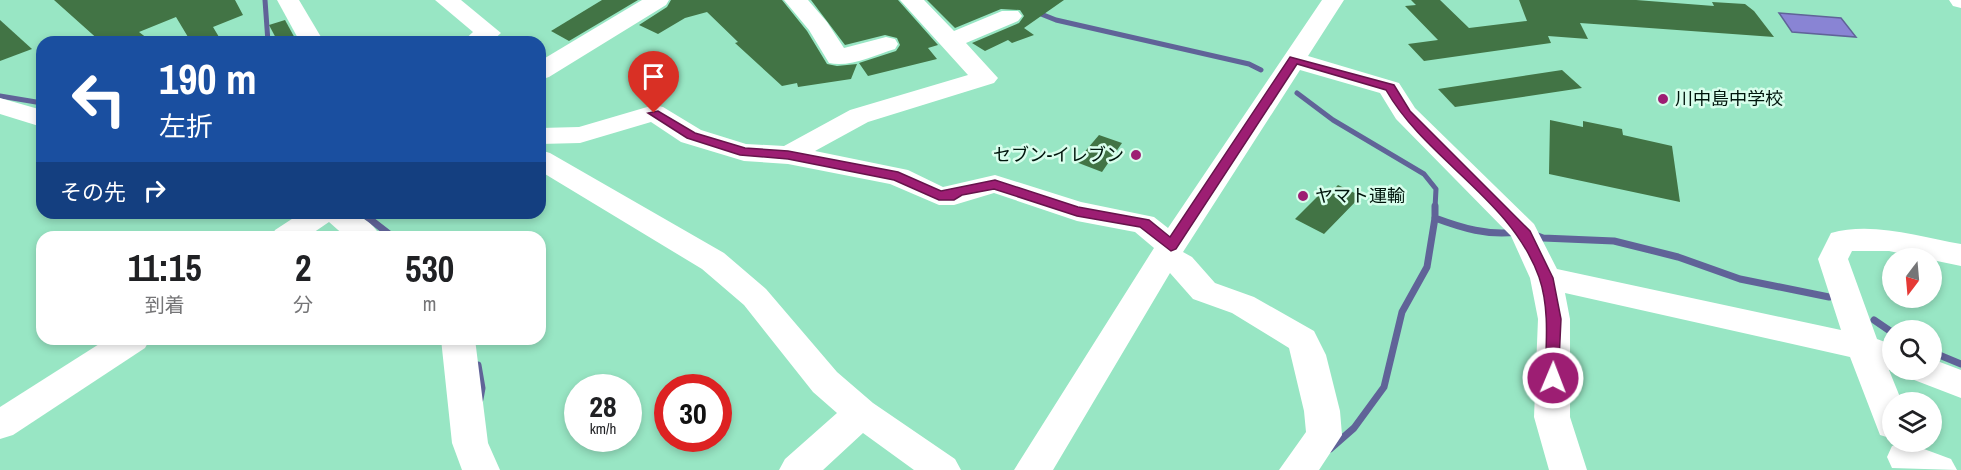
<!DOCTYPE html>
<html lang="ja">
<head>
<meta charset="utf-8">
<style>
	:root { --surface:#fff; --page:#f2f2f2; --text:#202124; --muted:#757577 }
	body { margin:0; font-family:"Archivo Narrow","Noto Sans JP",sans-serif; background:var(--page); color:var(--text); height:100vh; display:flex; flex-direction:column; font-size:22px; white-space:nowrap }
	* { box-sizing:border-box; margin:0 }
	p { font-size:20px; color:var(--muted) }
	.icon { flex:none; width:33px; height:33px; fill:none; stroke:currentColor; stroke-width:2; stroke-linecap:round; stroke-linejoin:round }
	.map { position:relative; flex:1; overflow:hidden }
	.details { position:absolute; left:36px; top:231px; width:510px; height:114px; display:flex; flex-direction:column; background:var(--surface); border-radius:18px; box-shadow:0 3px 9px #0003 }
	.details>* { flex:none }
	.top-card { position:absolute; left:36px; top:36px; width:510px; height:183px; border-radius:18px; box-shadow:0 3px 9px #0003; background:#1a4fa0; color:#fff; overflow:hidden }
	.needle { width:39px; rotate:196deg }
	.buttons { position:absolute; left:1882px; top:248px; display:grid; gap:12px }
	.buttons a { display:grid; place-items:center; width:60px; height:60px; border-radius:50%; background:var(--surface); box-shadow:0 3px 9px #0003; font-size:30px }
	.speed { position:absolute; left:564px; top:374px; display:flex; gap:12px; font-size:30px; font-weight:700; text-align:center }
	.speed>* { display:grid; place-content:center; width:78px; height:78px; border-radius:50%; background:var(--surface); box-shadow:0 3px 9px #0003; line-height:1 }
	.speed small { font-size:15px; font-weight:400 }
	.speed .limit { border:9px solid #d22; background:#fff; color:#111 }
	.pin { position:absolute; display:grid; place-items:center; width:51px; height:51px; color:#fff; margin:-62px -26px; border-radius:50% 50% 50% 0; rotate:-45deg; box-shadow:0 0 6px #0007 }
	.pin .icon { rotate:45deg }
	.me { position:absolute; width:66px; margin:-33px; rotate:1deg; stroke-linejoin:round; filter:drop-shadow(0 0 4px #0008) }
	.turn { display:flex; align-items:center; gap:21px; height:126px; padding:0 24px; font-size:27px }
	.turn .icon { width:78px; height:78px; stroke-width:2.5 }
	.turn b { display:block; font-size:42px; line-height:51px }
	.then { display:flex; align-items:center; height:57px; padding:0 24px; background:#0003; gap:12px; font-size:22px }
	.eta { display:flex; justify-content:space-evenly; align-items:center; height:102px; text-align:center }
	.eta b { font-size:36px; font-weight:700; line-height:42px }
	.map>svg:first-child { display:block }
	.water { fill:#8984d4; stroke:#606398; stroke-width:1.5 }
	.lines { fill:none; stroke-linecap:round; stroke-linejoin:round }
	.stream-far1 { stroke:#606398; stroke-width:5 }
	.stream { stroke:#606398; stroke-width:7 }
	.building { fill:#427445 }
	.minor { fill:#fff; fill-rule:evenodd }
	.route { fill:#9d1e73; stroke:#66144b; stroke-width:1.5 }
	.poi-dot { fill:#9d1e73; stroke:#d8feec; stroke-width:2 }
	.labels { text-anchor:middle; stroke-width:5; stroke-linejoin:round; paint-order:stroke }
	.poi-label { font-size:18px; fill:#00150c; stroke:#d8feec; text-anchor:start }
</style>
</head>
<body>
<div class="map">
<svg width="1961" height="470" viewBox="0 0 1961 470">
	<rect width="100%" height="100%" fill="#98e6c4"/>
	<path class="water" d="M1779 13 1841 18 1856 37 1792 32Z"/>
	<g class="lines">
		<g class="stream-far1">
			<path d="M265 0 268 42"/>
			<path d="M1036 12 1056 20 1249 64 1261 70"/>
			<path d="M1297 93 1333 120 1424 174 1436 189 1435 208"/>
			<path d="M0 96 42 103"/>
		</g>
		<g class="stream">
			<path d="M1435 206V218C1462 228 1488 236 1517 232"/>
			<path d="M362 213 393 237"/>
			<path d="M1535 235 1543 238 1614 241 1678 257 1740 279 1829 297"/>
			<path d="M1874 320 1893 333"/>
			<path d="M1932 352 1961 364"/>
			<path d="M478 365 482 388 480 399"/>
			<path d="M1330 449 1354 428 1384 387 1402 312 1427 267 1435 218"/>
		</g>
	</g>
	<g class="building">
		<path d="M54 0H235L243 15 213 27 222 42H191L176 17 139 32 152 42H101Z"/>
		<path d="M602 0H638L569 41 551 31Z"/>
		<path d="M671 0H782L807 31 827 64 837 66 857 64 851 79 798 87 797 83 782 86 735 43 738 42 707 12 685 18 658 34 639 25 667 7Z"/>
		<path d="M811 0H898L938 45 928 48 937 59 868 76 859 63 896 51 900 45 897 38 885 35 845 45Z"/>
		<path d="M927 0H1064L1024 28 1034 35 1012 43 1008 40 985 51 972 43 1019 23 1024 16 1020 10 1001 9 955 28Z"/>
		<path d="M1411 0H1440L1469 28 1527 21 1519 0H1636L1714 6 1712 2 1745 4 1754 11 1774 37 1580 23 1588 39 1548 36 1551 43 1424 61 1408 44 1438 40 1405 6 1416 5Z"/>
		<path d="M0 20 32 49 0 61Z"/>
		<path d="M285 20 297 42H278L269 25Z"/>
		<path d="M1562 70 1582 88 1455 107 1438 89Z"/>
		<path d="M1550 120 1583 127V121L1622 129 1623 135 1672 146 1680 202 1549 174Z"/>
		<path d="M1099 135 1122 143 1102 172 1076 162Z"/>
		<path d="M1338 185 1361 196 1324 234 1295 219 1320 194 1326 197Z"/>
	</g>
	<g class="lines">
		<g class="minor">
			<path d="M277 0H299L324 42H300Z"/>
			<path d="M435 0H461L501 33 491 42H462L473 32Z"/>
			<path d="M642 0H669L666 5 549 77 540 80V61Z"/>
			<path d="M784 0H808L827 22 844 48 886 37 895 39 898 44 895 49C875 55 849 68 829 63L809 30Z"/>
			<path d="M900 0H924L954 31 1002 11H1018L1022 16 1018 21 966 43 998 78 994 83 868 122 815 151 908 170 943 187 995 175 1081 202 1154 217 1168 228 1322 0H1344L1308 56 1399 83 1415 108 1534 224 1557 269 1841 330 1818 259 1831 233C1872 221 1921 237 1961 244V266L1889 251H1852L1848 259 1877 339 1893 345V369H1899L1889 370 1902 402H1893V439L1880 435 1850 357 1565 293 1570 319V417L1587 470H1549L1534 417 1538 319 1530 278 1511 236 1396 119 1380 93 1300 70 1183 252 1192 257 1215 283 1254 297 1314 331 1326 355 1340 411 1342 435 1319 470H1279L1306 432 1304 411 1289 348 1232 313 1193 299 1170 273 1053 470H1014L1154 248 1135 232 1077 221 994 193 954 205H939L890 184 788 164 744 161 681 142 651 122 580 143 540 144V128L579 127 654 105 663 107 701 130 746 144 784 146 850 110 968 75Z"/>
			<path d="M1949 0H1961V8L1953 6Z"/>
			<path d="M0 98 42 110V127L0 114Z"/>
			<path d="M540 150 550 153 724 253 766 289 837 372 873 403 955 459 961 470H914L863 433 823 470H779L785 459 837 413 813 392 744 305 702 269 540 171Z"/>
			<path d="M301 213C333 213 362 205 381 237H346L329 222 307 237H271L275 230Z"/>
			<path d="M107 339H150L145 348 13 435 0 439V407Z"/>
			<path d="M441 339H475L488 443 500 470H462L452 443Z"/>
			<path d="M1932 359 1961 370V398L1909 378 1904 369H1932Z"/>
			<path d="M1905 442 1951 459 1957 470 1892 468 1887 457 1892 446Z"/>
		</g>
	</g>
	<path class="route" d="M1290 57 1394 85 1410 111 1530 231 1553 278 1561 319 1558 382H1547L1545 378C1546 345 1550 309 1539 277 1511 199 1426 160 1386 90L1297 64 1176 249 1171 251 1140 227 1077 216 994 189 962 195 954 200H939L894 180 788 159 740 155 687 138 648 113 658 111 695 133 745 148 788 151 898 172 941 191 995 180 1078 207 1149 220 1170 237Z"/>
	<g class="poi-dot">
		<circle cx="1663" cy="99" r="6"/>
		<circle cx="1136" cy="155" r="6"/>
		<circle cx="1303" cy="196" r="6"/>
	</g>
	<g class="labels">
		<g class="poi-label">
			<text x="1675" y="105">川中島中学校</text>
			<text x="1124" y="161" text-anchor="end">セブン-イレブン</text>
			<text x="1315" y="202">ヤマト運輸</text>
		</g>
	</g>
</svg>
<div class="buttons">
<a><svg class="needle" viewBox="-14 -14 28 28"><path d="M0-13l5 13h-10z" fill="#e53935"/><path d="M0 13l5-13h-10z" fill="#757577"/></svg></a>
<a><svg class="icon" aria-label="search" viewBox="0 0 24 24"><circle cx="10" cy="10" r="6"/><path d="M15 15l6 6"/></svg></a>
<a><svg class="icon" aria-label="layers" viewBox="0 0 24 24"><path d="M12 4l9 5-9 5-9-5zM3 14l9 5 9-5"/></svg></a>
</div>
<div class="speed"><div>28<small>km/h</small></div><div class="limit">30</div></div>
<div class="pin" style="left:654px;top:113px;background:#d93025"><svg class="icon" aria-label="arrive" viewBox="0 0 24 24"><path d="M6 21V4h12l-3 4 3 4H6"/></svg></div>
<svg class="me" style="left:1553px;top:378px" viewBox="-20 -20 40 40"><circle r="17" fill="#9d1e73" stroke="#fff" stroke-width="3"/><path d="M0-11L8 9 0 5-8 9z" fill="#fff"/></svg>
<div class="top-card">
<div class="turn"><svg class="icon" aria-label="left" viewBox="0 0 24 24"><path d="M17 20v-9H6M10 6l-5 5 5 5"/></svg><div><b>190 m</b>左折</div></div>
<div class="then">その先<svg class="icon" aria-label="right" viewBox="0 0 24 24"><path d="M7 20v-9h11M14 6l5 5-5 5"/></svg></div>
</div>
<section class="details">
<div class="eta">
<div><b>11:15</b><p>到着</p></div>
<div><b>2</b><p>分</p></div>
<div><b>530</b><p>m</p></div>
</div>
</section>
</div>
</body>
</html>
